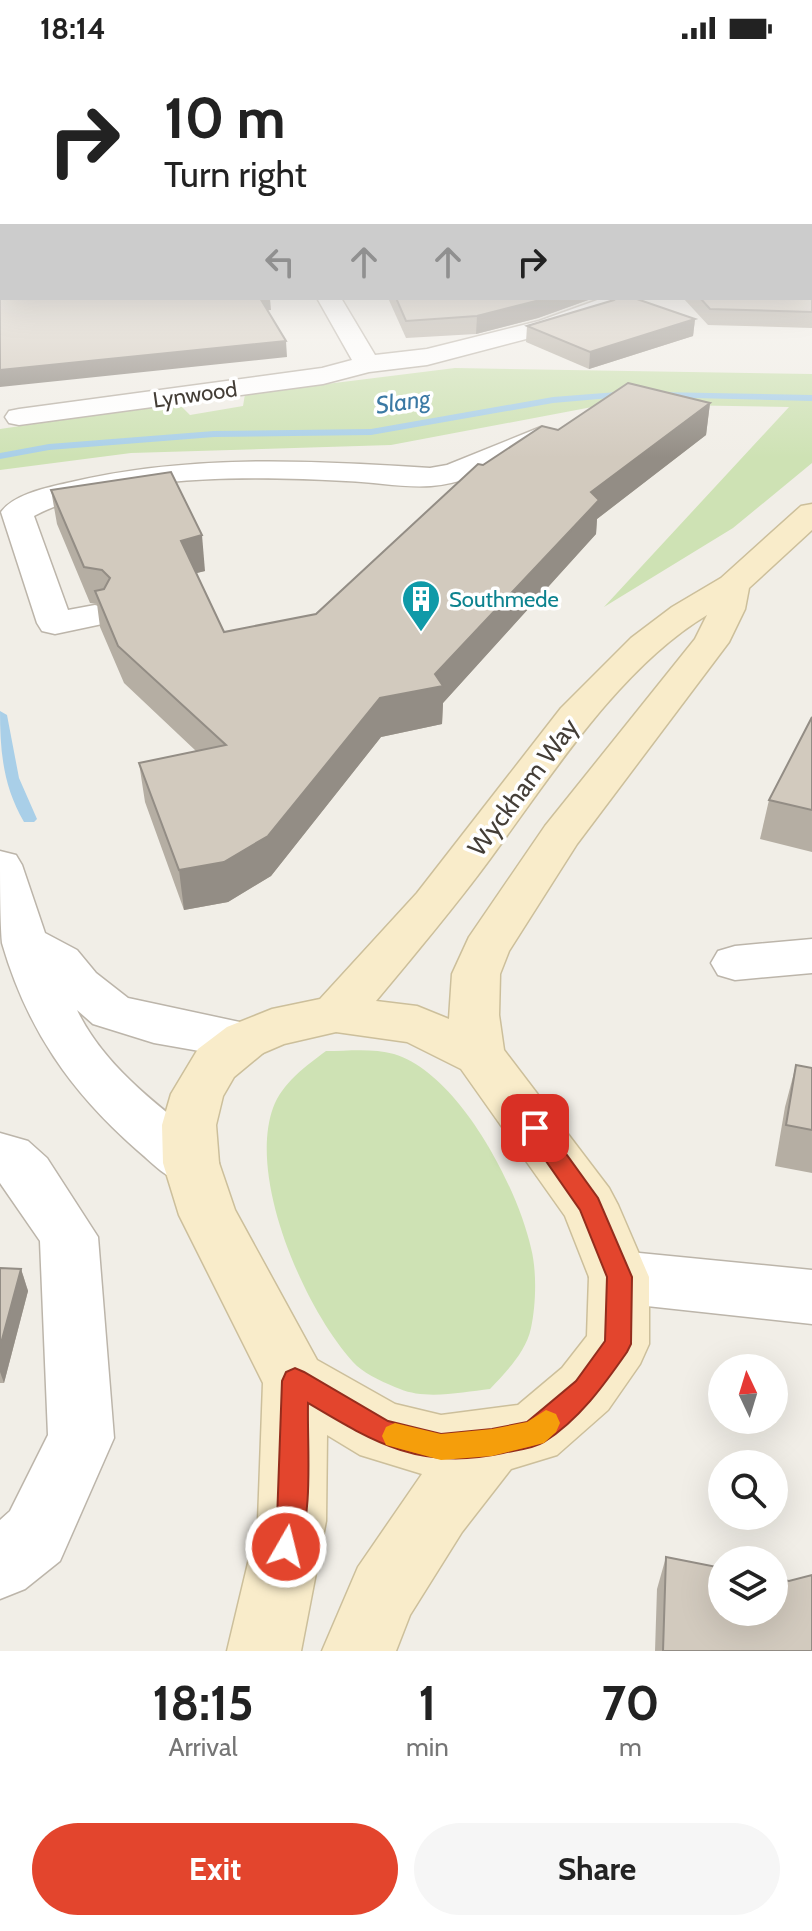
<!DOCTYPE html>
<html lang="en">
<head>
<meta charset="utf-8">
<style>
	:root { --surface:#fff; --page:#f6f6f6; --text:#222; --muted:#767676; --accent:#e3452d }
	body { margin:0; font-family:Cabin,sans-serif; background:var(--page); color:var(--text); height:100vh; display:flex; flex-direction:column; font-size:30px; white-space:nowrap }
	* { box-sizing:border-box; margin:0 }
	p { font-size:26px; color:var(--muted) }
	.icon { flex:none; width:44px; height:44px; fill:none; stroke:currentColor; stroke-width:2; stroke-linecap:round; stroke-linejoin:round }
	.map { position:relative; height:1595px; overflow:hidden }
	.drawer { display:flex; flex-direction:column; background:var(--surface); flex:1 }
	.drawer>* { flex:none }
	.hud { position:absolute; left:0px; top:0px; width:812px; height:244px; box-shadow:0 8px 32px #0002; background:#fff; color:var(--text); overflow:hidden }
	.needle { width:52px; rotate:356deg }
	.fabs { position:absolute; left:708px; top:1298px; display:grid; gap:16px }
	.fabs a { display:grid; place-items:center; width:80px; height:80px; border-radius:50%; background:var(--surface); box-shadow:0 8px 32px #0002; font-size:40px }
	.pin { position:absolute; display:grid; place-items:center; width:68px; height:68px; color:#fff; margin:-34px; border-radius:16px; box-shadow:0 4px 12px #0006 }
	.me { position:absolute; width:88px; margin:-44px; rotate:8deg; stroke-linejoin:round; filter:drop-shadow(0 0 6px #0008) }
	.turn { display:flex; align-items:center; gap:28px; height:168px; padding:0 32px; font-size:36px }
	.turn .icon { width:104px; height:104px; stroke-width:2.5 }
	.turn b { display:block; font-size:56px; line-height:68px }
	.lanes { display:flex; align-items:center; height:76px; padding:0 32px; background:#0003; justify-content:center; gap:40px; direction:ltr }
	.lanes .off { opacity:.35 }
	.eta { display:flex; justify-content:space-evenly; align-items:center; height:136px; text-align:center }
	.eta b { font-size:48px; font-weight:800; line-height:56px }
	.action { display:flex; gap:16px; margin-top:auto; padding:16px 32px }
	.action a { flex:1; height:92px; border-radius:48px; background:var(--accent); color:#fff; font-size:32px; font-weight:800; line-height:92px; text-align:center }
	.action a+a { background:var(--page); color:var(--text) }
	.status { display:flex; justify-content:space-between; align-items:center; height:56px; padding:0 40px; background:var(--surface); direction:ltr }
	.status svg { height:22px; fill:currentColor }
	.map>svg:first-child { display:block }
	.green { fill:#cee2b4 }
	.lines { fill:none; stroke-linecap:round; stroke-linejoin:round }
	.stream { fill:#a9cfe8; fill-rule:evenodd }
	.minor-casing { stroke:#bcb5aa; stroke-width:3 }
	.tertiary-casing { stroke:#bcb5aa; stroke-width:3 }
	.secondary-casing { stroke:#ccbf9b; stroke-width:3 }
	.minor { fill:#fff; fill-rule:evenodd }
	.tertiary { fill:#fff; fill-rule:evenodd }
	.secondary { fill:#f9ecca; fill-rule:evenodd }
	.wall { fill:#b5aea3 }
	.shaded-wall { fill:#938d85 }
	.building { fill:#d2cabe; stroke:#938d85; stroke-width:2 }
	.route { fill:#e3452d; stroke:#942d1d; stroke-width:2 }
	.slow { fill:#f59e0b }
	.labels { text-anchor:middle; stroke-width:7; stroke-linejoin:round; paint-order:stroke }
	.far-street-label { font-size:22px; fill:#443e37; stroke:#fff }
	.far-culture-label { font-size:22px; fill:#0d838f; stroke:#fff; text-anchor:start }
	.far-water-label { font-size:24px; font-style:italic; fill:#3b79a4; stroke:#fff }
	.street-label { font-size:26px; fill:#443e37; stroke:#fff }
</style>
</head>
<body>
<div class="status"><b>18:14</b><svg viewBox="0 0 49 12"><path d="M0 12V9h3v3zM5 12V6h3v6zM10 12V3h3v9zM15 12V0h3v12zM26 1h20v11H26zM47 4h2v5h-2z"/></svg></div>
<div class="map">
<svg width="812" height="1595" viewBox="0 0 812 1595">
	<rect width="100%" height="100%" fill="#f1eee7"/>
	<g class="green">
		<path d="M455 312 812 318V407L733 472 604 551 789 351 608 348 391 389 131 397 0 414V373L178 347 190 359 243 350 245 338Z"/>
		<path d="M326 995C348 995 373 992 394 998 459 1018 517 1130 531 1192 537 1215 536 1249 531 1272 526 1296 506 1316 490 1333 463 1336 426 1344 400 1333 387 1328 367 1319 357 1310 307 1259 247 1124 273 1052 282 1027 306 1010 326 995Z"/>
	</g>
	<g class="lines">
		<g class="stream">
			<path d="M630 335 635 338 633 340 553 347 371 379 214 381 49 394 0 403V397L49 388 214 375 371 373 553 341Z"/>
			<path d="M657 336 812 339V345L654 341 652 339Z"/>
			<path d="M0 655 7 659 19 722 37 763 34 766H24C3 730 0 695 0 655Z"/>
		</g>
		<g class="minor-casing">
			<g id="minor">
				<path d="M317 242H341L375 299 427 293 539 265 603 242H630L612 257 557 275 427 309 369 316 323 328 19 369 9 367 5 361 9 355 19 353 322 312 352 304Z"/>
				<path d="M541 371 551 374 555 380 551 386C513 402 473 427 431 430 404 432 374 426 346 425 256 420 115 417 34 460L68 554 95 549 107 553 113 560 107 567 55 578 42 575 37 567 1 456C14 438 46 432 67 427 187 398 308 404 430 412L447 409Z"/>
				<path d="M812 883V917L735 924 718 919 711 907 718 895 735 890Z"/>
				<path d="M0 1077 28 1085 47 1102 98 1181 114 1382 60 1505 25 1533 0 1543V1464L10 1455 48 1379 40 1185 0 1127Z"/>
				<path d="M619 1195 812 1214V1268L619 1247 598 1239 589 1221 598 1203Z"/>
			</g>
		</g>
		<g class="tertiary-casing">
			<path id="tertiary" d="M0 795 16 799 22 809 45 877 77 894 96 917 128 942 263 971 270 984 263 997 245 1003 154 987 93 968 77 954C104 1011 162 1053 211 1091L219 1107 211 1123C176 1135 163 1116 137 1094 70 1035 27 973 2 887 0 863 0 821 0 795Z"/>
		</g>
		<g class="secondary-casing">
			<path id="secondary" d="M812 448V474L749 532 745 553 729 586 577 788 509 895 500 918 499 959 504 994 609 1132 618 1149 649 1221V1288L640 1308 608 1354 557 1399 511 1413 462 1476 410 1559 396 1595H322L358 1511 422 1418 360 1399 327 1379 326 1465 301 1595H227L258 1465 263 1327 179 1159 163 1107 162 1069 171 1038 198 993 227 971 272 953 320 943 417 837 561 652 631 582 672 551 721 522 801 450ZM707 559 695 583 545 770 469 881 452 918 449 963 417 950 376 945C415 898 454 852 490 803 551 720 619 612 707 559ZM336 976 407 986 461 1013 565 1160 589 1221 587 1280 562 1312 518 1349 441 1359 395 1348 317 1304 235 1154 219 1107 216 1069 223 1040 234 1021 263 997 284 988Z"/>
		</g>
		<use href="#minor" class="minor"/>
		<use href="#tertiary" class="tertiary"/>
		<use href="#secondary" class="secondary"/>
	</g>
	<g class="wall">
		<path d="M810 179H812V272L708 269 683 242H810Z"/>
		<path d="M388 242H591V243L538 262 476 278 406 282Z"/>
		<path d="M695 263 693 280 589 313 526 286 527 270Z"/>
		<path d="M710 347 706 379 597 463 596 478 443 647 442 668 381 681 271 820 228 846 184 854 145 746 139 707 196 695 124 627 100 571 97 548 90 547 57 468 51 434 205 515 196 517 224 576 316 558 483 409 558 374Z"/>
		<path d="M812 661V796L760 783 769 744Z"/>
		<path d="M796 1009 812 1012V1117L775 1110 785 1051Z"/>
		<path d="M0 1212 21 1213 28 1235 4 1327H0Z"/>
		<path d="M666 1501 789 1525 812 1595H655L657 1533Z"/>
	</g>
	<g class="shaded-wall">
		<path d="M258 242H270L271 254 259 255Z"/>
		<path d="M548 242H591V243L538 262 476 278 477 260Z"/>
		<path d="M695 263 693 280 589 313 590 296Z"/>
		<path d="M286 285 287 301 0 331V314Z"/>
		<path d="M710 347 706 379 597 463 596 478 443 647 442 668 381 681 271 820 228 846 184 854 179 814 380 642 435 618 591 436Z"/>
		<path d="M202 479 205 515 185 520 181 485Z"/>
		<path d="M21 1213 28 1235 4 1327 0 1316V1291Z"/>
	</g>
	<g class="building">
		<path d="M0 179H2V224L0 219Z"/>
		<path d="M810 179H812V211L811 210 810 223Z"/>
		<path d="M810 226 812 228V256L710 253 700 242H810Z"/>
		<path d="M0 234H2V242H260L286 285 0 314Z"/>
		<path d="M396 242H548L477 260 406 265Z"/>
		<path d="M617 242H634L695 263 590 296 527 270 614 244Z"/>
		<path d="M628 327 710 347 591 436 599 444 435 618 443 630 380 642 268 780 224 806 179 814 139 707 226 689 118 590 95 535 104 533 110 522 102 514 84 511 51 434 171 416 202 479 181 485 224 576 316 558 478 408 483 409 542 370 558 374Z"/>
		<path d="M812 661V754L769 744Z"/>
		<path d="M796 1009 812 1012V1074L786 1069Z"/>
		<path d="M0 1212 21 1213 0 1291Z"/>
		<path d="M666 1501 722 1512V1556H774V1522L789 1525 812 1519V1595H663Z"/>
	</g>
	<linearGradient id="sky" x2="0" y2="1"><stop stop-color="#8fbfe8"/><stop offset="0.45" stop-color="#f9f7f4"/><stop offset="1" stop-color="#f9f7f4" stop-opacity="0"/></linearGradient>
	<rect width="812" height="402" fill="url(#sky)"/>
	<path class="route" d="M535 1064 543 1066 598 1142 632 1221 631 1288 627 1296C604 1329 579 1364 544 1386 533 1393 516 1394 503 1397 421 1415 375 1387 308 1347 307 1393 314 1458 296 1501L286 1505 276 1501 272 1491 277 1465 282 1325 286 1316 295 1312 304 1316 388 1365 441 1378 492 1373 527 1366 576 1325 605 1285 607 1221 580 1154 523 1072 527 1066Z"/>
	<path class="slow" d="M546 1354 556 1358 560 1367 556 1376 544 1387 492 1400 441 1404 386 1389 382 1380 386 1371 395 1367 441 1378 492 1373 527 1366Z"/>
	<defs>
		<g id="building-pin" transform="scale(2)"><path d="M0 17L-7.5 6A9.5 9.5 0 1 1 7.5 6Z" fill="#0f9aa8" stroke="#fff"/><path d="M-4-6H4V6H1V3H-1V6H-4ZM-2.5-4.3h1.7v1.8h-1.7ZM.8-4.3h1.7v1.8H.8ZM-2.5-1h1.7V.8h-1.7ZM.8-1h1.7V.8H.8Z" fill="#fff"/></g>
	</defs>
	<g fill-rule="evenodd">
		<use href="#building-pin" x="421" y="543"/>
	</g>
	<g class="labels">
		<g class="far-street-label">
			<text transform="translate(195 338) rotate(-8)" y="8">Lynwood</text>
		</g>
		<g class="far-culture-label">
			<text x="449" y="551">Southmede</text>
		</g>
		<g class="far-water-label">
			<text transform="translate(403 346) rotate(-8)" y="8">Slang</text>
		</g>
		<g class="street-label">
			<text transform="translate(523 731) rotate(-53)" y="9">Wyckham Way</text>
		</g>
	</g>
</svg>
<div class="fabs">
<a><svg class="needle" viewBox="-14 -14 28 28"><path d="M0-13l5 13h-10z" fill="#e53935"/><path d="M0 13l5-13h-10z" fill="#767676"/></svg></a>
<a><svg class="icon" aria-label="search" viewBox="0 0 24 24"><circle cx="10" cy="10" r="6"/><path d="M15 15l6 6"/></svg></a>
<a><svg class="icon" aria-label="layers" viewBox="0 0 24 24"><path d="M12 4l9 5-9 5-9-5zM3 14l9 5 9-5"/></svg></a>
</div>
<div class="pin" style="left:535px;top:1072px;background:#d93025"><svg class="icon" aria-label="arrive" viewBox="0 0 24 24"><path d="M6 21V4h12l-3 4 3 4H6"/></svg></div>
<svg class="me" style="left:286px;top:1491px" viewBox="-20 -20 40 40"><circle r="17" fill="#e3452d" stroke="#fff" stroke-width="3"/><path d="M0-11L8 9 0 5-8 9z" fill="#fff"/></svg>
<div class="hud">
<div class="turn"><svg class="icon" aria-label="right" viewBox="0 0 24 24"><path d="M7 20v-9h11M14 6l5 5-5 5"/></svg><div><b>10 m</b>Turn right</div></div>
<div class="lanes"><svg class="icon off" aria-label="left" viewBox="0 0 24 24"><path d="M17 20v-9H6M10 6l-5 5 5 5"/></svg><svg class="icon off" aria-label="ahead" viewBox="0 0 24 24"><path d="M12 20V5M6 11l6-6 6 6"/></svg><svg class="icon off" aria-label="ahead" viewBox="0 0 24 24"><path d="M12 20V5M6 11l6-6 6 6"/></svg><svg class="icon" aria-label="right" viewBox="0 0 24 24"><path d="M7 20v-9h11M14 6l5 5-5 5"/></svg></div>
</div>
</div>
<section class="drawer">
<div class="eta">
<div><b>18:15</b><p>Arrival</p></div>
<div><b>1</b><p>min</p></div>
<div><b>70</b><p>m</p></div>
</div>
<div class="action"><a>Exit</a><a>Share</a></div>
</section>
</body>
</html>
